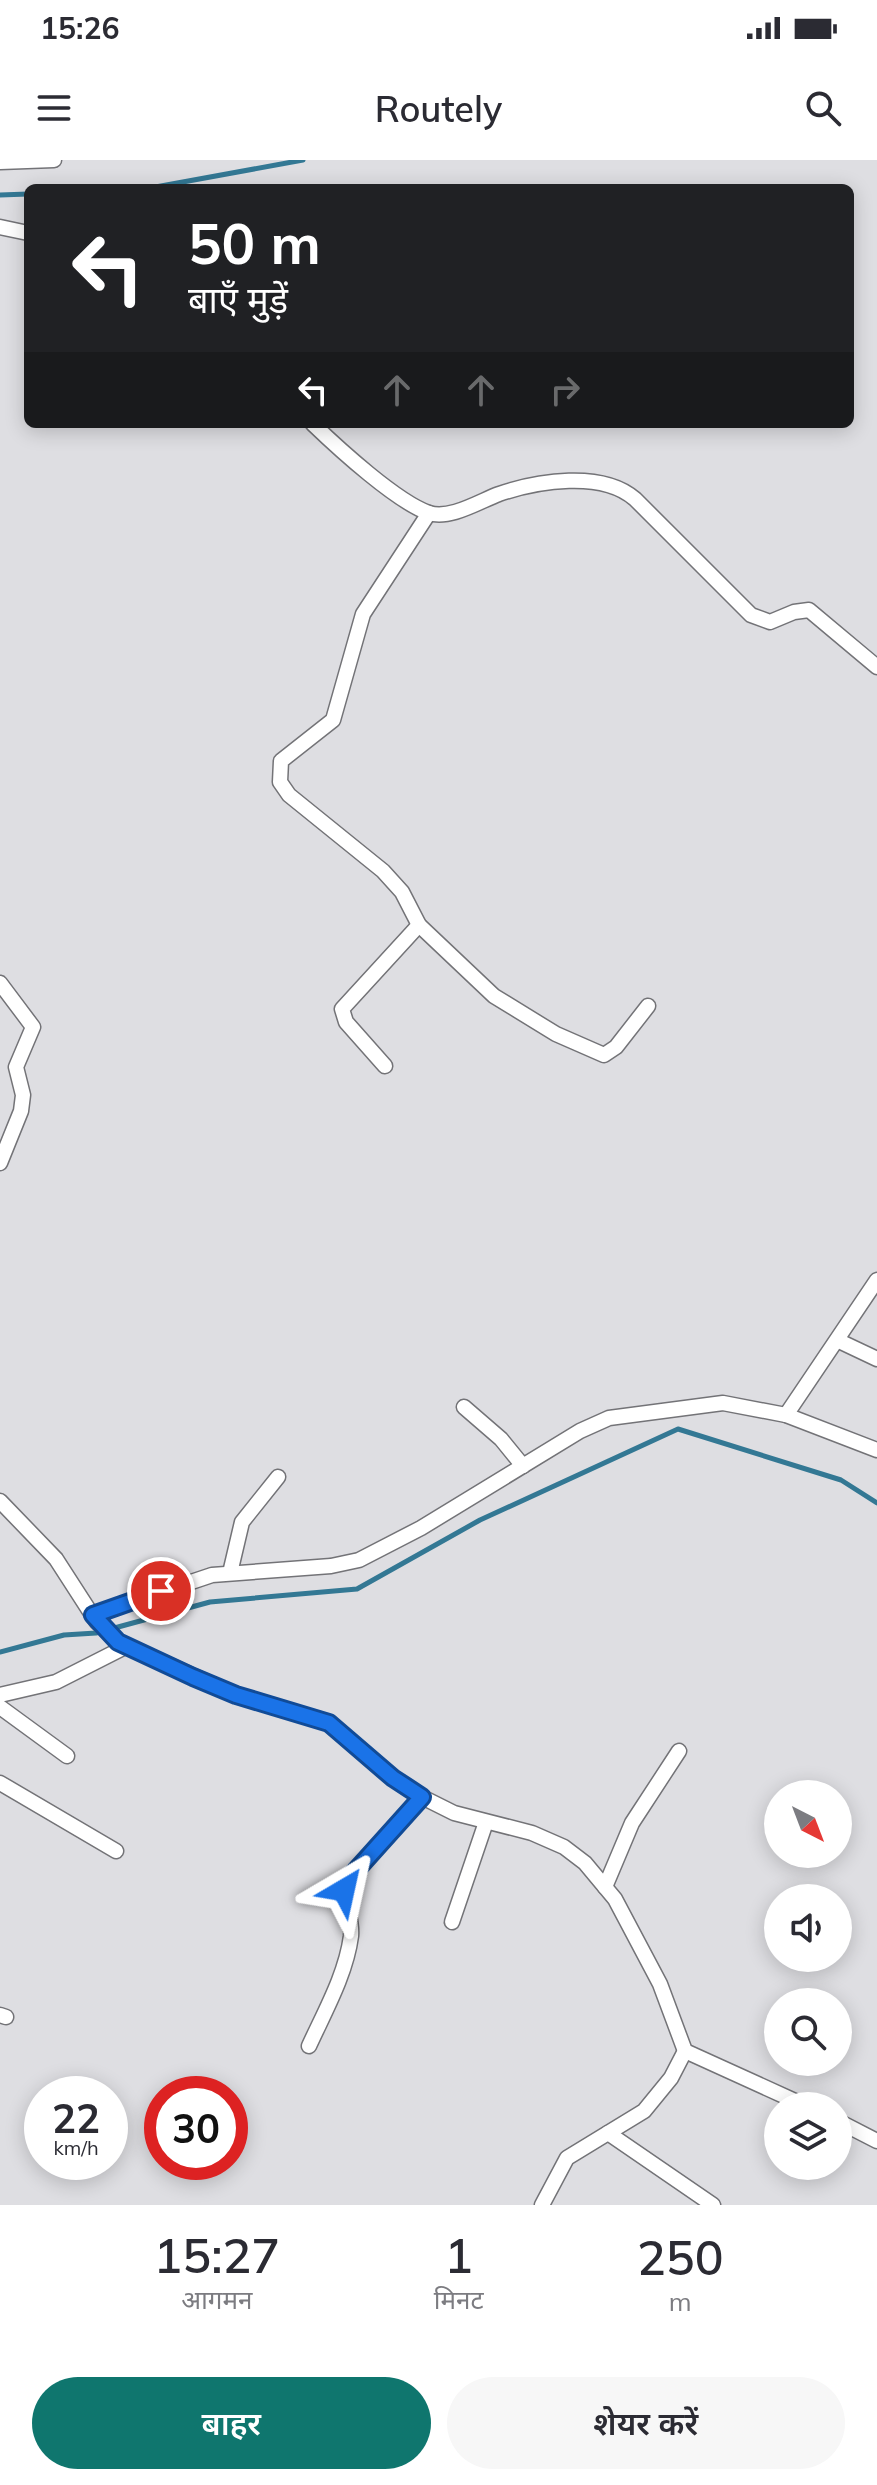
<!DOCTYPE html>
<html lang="hi">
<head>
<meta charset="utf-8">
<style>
	:root { --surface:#fff; --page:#f7f7f7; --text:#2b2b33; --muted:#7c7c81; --accent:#0f766e }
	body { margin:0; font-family:Mulish,"Noto Sans Devanagari",sans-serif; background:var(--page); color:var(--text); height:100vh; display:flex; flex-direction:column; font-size:30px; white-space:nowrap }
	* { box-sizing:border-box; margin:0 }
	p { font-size:26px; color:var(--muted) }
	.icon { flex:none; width:44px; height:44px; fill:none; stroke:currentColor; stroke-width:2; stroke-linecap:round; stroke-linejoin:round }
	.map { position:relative; height:2045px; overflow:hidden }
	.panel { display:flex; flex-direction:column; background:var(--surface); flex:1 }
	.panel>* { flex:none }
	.guide { position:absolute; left:24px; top:24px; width:830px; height:244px; border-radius:12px; box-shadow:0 4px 20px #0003; background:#202124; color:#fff; overflow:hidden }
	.needle { width:52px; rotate:138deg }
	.tools { position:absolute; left:764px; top:1620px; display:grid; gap:16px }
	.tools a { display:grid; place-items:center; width:88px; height:88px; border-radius:50%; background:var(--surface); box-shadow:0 4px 20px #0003; font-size:40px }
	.speed { position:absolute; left:24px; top:1916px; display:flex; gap:16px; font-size:40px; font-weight:700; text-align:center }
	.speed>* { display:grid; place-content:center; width:104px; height:104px; border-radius:50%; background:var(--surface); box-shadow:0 4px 20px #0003; line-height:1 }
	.speed small { font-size:20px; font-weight:400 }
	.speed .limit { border:12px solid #d22; background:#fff; color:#111 }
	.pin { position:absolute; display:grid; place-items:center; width:68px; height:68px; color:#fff; margin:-34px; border:4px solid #fff; border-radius:50%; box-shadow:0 2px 8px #0007 }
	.me { position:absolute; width:88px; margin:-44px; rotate:36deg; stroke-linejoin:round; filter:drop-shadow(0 0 6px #0008) }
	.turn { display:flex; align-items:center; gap:28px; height:168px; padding:0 32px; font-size:36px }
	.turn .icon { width:104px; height:104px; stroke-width:2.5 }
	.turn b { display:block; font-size:56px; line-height:68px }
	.lanes { display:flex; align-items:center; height:76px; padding:0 32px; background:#0003; justify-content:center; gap:40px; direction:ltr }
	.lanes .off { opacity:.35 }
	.eta { display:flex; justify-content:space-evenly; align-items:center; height:136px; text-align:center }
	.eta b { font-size:48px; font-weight:600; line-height:56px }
	.action { display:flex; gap:16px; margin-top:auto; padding:16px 32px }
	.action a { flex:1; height:92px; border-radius:48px; background:var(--accent); color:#fff; font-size:32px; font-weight:600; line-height:92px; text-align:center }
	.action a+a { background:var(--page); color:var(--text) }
	.status { display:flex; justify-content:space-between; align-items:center; height:56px; padding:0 40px; background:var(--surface); direction:ltr }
	.status svg { height:22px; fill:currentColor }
	header { display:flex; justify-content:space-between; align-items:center; height:104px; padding:0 32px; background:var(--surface); font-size:36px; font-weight:600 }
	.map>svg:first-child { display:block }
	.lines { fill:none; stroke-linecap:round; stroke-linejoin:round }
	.stream { stroke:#337894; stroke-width:5 }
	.minor-casing { stroke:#737377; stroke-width:17 }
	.minor { stroke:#fff; stroke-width:14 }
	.route-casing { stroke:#114b97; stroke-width:20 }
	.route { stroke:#1a73e8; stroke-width:14 }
</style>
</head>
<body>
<div class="status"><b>15:26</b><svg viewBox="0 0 49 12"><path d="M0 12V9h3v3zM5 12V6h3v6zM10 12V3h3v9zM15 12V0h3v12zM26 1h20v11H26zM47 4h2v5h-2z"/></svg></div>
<header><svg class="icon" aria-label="menu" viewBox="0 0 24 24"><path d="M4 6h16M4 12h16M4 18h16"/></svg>Routely<svg class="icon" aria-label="search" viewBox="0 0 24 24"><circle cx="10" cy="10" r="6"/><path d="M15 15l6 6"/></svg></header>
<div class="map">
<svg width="877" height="2045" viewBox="0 0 877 2045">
	<rect width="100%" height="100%" fill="#dedee2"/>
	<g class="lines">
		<g class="stream">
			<path d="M150 28 303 0"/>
			<path d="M0 35 28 34"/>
			<path d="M0 1492 64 1475 96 1473 210 1442 357 1429 480 1360 678 1269 841 1320 877 1343"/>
		</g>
		<g class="minor-casing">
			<g id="minor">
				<path d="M0 2 54 0"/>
				<path d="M0 67 28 73"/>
				<path d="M313 264C339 289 397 342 429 353 450 360 480 341 499 334 537 321 602 310 635 339L751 455 770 462 794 452 809 450 877 507"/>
				<path d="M429 353 363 454 333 560 281 601 280 622 289 635 383 711 402 732 419 765 494 836 556 874 604 895 616 887 648 846"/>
				<path d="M0 823 33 867 16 907 23 935 21 951 0 1003"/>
				<path d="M385 906 346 862 342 849 419 765"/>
				<path d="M839 1181 877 1199"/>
				<path d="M464 1247 501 1279 523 1306"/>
				<path d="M786 1255 877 1120"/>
				<path d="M0 1341 56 1399 96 1461 118 1482 236 1535 329 1563 393 1618 422 1637 454 1653 532 1673 564 1687 585 1703 615 1739 660 1824 685 1891 806 1946"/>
				<path d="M230 1413 242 1362 278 1317"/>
				<path d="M93 1455 212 1415 331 1406 359 1400 421 1368 580 1271 609 1258 723 1243 786 1255 877 1290"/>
				<path d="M0 1535 56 1522 127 1486"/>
				<path d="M0 1547 67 1596"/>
				<path d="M0 1623 116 1691"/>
				<path d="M605 1727 632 1663 679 1591"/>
				<path d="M452 1762 486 1662"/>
				<path d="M0 1855 6 1857"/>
				<path d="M309 1886C325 1851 346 1814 351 1776 353 1757 341 1739 348 1721L422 1637"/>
				<path d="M838 1961 877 1981"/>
				<path d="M608 1973 713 2045"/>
				<path d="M542 2045 567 1998 644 1951 671 1918 685 1891"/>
			</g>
		</g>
		<use href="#minor" class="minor"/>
	</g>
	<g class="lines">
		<g class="route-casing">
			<path id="route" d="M161 1431 93 1455 118 1482 193 1517 236 1535 329 1563 393 1618 422 1637 351 1716 344 1730"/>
		</g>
		<use href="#route" class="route"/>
	</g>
</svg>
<div class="tools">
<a><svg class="needle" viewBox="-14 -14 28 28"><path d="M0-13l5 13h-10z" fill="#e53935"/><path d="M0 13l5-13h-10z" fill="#7c7c81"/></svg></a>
<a><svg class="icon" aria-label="sound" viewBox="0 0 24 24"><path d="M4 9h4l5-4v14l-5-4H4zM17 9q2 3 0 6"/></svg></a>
<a><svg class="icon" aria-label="search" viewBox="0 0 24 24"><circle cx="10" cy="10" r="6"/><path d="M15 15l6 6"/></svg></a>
<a><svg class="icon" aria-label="layers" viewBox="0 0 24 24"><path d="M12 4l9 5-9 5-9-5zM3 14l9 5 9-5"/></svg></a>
</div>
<div class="speed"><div>22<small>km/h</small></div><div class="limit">30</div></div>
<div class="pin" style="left:161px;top:1431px;background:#d93025"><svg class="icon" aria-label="arrive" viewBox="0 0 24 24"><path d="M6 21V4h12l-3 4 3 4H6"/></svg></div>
<svg class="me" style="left:344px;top:1730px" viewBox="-20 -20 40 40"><path d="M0-17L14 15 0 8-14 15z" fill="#1a73e8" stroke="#fff" stroke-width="4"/></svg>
<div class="guide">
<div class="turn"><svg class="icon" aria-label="left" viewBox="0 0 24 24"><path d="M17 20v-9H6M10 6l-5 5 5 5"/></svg><div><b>50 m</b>बाएँ मुड़ें</div></div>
<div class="lanes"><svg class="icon" aria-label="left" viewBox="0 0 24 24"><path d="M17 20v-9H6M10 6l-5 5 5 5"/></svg><svg class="icon off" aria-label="ahead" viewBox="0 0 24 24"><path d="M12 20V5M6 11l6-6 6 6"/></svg><svg class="icon off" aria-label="ahead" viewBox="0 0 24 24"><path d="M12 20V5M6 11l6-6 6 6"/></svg><svg class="icon off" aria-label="right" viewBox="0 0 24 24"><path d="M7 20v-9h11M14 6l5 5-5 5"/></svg></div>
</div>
</div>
<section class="panel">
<div class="eta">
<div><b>15:27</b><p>आगमन</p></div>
<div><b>1</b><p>मिनट</p></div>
<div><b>250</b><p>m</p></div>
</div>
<div class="action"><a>बाहर</a><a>शेयर करें</a></div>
</section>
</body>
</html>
